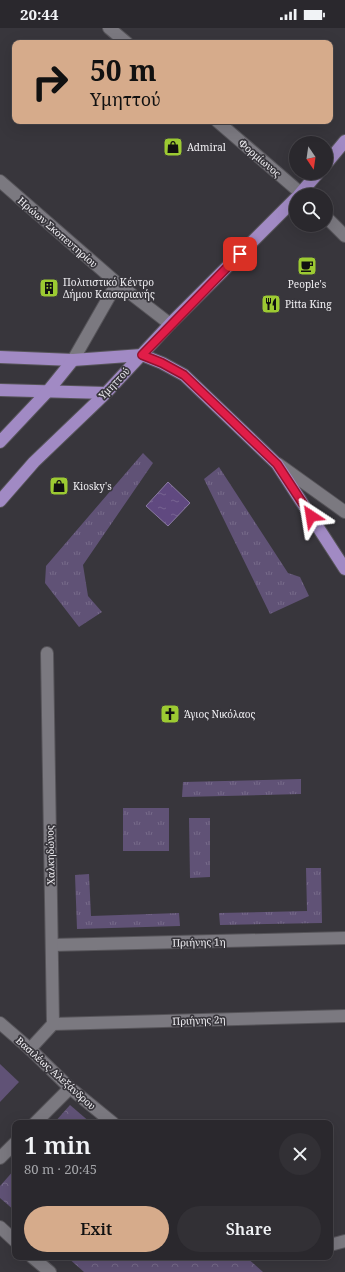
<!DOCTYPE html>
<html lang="en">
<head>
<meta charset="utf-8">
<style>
	:root { --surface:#2a282d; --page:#323035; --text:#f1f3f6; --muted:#a5a6aa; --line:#464449; --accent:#d6ab8b }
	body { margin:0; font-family:"Noto Serif",serif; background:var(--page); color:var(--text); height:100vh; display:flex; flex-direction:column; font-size:15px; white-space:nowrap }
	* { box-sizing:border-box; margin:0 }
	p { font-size:13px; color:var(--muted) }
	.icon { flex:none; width:22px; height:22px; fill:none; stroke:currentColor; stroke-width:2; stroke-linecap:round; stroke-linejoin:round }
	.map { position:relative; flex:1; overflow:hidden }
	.side { position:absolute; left:12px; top:1092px; width:321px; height:140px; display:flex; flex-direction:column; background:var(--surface); border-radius:8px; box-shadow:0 4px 16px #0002,0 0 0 1px var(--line) }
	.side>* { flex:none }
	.banner { position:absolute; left:12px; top:12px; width:321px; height:84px; border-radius:8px; box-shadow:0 4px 16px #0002,0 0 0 1px var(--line); background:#d6ab8b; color:#111; overflow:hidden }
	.needle { width:26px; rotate:167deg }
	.controls { position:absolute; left:289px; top:108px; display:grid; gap:8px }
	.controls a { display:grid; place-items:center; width:44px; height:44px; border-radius:50%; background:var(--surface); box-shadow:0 4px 16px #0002,0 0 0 1px var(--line); font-size:20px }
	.pin { position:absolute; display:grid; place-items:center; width:34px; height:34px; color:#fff; margin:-17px; border-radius:8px; box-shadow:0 2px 6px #0006 }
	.me { position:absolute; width:44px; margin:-22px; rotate:327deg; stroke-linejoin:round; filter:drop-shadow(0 0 3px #0008) }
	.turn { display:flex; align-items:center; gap:14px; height:84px; padding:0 12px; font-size:18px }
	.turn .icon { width:52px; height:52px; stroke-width:2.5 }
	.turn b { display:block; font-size:28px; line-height:34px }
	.round { display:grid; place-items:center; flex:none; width:42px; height:42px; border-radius:21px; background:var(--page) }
	.summary { display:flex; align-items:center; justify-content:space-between; height:68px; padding:0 12px }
	h1 { font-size:24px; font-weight:600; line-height:30px }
	.button { display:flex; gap:8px; margin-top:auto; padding:8px 12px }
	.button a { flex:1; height:46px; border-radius:24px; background:var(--accent); color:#111; font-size:16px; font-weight:600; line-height:46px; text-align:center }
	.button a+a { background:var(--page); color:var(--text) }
	.status { display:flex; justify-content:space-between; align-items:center; height:28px; padding:0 20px; background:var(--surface); direction:ltr }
	.status svg { height:11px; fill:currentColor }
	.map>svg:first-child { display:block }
	.grass { fill:url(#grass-tufts) }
	.park { fill:url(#park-crowns) }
	.garden { fill:#605276 }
	.water { fill:url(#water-ripples); stroke:#8b7ba2 }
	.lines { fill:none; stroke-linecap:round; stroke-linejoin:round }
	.minor-casing { stroke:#565459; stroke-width:14 }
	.major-casing { stroke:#565459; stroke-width:14 }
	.minor { stroke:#7b7980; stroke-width:12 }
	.major { stroke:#a18ac4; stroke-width:12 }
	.route-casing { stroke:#92132f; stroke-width:10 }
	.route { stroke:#e11d48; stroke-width:7 }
	.labels { text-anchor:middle; stroke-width:3.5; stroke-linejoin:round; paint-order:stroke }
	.poi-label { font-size:10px; fill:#f0eff3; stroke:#38363c; text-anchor:start }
	.street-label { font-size:10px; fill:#f0eff3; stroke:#38363c }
</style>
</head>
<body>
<div class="status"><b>20:44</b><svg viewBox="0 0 49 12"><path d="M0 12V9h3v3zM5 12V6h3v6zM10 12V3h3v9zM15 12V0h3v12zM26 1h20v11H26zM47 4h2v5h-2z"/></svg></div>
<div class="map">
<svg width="345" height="1244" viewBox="0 0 345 1244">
	<defs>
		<pattern id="grass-tufts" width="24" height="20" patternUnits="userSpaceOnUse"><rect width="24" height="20" fill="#605276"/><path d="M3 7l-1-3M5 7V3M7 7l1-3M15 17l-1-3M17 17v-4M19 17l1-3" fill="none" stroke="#776b8a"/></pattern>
		<pattern id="park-crowns" width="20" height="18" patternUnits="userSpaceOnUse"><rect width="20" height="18" fill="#605276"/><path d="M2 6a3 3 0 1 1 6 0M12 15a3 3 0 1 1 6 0" fill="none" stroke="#776b8a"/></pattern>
		<pattern id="water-ripples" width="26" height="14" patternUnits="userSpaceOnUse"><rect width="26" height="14" fill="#604980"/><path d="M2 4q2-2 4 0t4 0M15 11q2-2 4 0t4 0" fill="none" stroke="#776492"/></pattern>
	</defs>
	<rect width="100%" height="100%" fill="#38363c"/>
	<g class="grass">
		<path d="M143 425 153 435 83 537 88 568 102 584 79 599 45 555 46 538Z"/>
		<path d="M219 439 288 545 300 549 309 568 270 586 204 451Z"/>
		<path d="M301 751V766L182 769 183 754Z"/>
		<rect x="123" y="780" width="46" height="43"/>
		<path d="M189 790H210V849L190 850Z"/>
		<path d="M306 840H321L322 895 220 897 219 885 307 883Z"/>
		<path d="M89 846 91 888 179 885 180 898 77 901 75 847Z"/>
	</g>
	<g class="park">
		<path d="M70 1077 91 1095H54Z"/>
		<path d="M15 1141V1183L0 1170V1158Z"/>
		<path d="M67 1229H246L263 1244H84Z"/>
	</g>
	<path class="garden" d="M0 1036 19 1054 0 1074Z"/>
	<path class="water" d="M168 454 190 475 168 498 146 478Z"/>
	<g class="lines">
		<g class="minor-casing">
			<g id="minor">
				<path d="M109 0 127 15"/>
				<path d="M217 93 303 167"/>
				<path d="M0 153 117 255 170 296"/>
				<path d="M326 189 345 208"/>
				<path d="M73 332 117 255"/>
				<path d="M278 436 345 484"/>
				<path d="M52 917 345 910"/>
				<path d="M0 995 30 1021 70 1060 113 1095"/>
				<path d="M53 996 345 988"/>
				<path d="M30 1021 53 996 47 625"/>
				<path d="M35 1095 70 1060"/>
				<path d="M0 1130 15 1115"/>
				<path d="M0 1199 15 1213"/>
				<path d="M330 1217 345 1213"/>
				<path d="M32 1229 50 1244"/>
			</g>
		</g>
		<g class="major-casing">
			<g id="major">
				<path d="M326 136 345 113"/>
				<path d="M299 167 318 145"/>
				<path d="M0 329 73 332 142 327 162 335 184 347 277 436 345 541"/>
				<path d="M0 362 106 365"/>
				<path d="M0 414 48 363 73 332"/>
				<path d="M0 473 34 434 106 365 170 296 296 170"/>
			</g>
		</g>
		<use href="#minor" class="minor"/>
		<use href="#major" class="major"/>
	</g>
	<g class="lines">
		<g class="route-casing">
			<path id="route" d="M240 226 142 327 162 335 184 347 226 387 277 436 311 488"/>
		</g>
		<use href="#route" class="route"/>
	</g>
	<defs>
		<g id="shop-square" transform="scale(1)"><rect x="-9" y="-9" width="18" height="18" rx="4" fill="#9cca32" stroke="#38363c"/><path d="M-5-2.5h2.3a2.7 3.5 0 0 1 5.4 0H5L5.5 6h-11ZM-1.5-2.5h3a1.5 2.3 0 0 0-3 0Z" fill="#111"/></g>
		<g id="cafe-square" transform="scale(1)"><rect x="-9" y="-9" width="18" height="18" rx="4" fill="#9cca32" stroke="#38363c"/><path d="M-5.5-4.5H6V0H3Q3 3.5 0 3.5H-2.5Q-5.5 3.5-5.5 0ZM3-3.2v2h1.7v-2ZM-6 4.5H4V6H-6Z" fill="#111"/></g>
		<g id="building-square" transform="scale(1)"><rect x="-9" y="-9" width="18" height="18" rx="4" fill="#9cca32" stroke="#38363c"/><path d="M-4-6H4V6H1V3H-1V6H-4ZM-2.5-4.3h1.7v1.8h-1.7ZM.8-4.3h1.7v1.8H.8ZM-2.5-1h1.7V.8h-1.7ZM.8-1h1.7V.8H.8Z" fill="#111"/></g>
		<g id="restaurant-square" transform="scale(1)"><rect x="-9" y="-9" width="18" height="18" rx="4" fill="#9cca32" stroke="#38363c"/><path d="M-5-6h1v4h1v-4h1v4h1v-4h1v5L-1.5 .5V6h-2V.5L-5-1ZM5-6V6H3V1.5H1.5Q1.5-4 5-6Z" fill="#111"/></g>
		<g id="church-square" transform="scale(1)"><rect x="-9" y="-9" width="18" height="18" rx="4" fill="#9cca32" stroke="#38363c"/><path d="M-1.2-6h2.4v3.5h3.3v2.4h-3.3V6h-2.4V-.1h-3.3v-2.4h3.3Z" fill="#111"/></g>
	</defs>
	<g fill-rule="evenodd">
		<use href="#shop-square" x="173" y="119"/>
		<use href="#cafe-square" x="307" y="238"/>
		<use href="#building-square" x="49" y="260"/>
		<use href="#restaurant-square" x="271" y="276"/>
		<use href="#shop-square" x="59" y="458"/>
		<use href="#church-square" x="170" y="686"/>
	</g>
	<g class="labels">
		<g class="poi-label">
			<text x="187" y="123">Admiral</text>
			<text x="63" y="258">Πολιτιστικό Κέντρο<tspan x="63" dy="12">Δήμου Καισαριανής</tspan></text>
			<text x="307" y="260" text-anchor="middle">People's</text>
			<text x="285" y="280">Pitta King</text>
			<text x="73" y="462">Kiosky's</text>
			<text x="184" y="690">Άγιος Νικόλαος</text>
		</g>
		<g class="street-label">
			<text transform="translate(260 130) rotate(41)" y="4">Φορμίωνος</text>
			<text transform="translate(58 204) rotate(41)" y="4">Ηρώων Σκοπευτηρίου</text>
			<text transform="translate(114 355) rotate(-46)" y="4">Υμηττού</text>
			<text transform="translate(50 827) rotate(-91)" y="4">Χαλκηδώνος</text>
			<text transform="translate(199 914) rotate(-1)" y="4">Πριήνης 1η</text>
			<text transform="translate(199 992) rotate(-2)" y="4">Πριήνης 2η</text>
			<text transform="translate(56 1045) rotate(42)" y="4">Βασιλέως Αλεξάνδρου</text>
		</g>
	</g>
</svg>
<div class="controls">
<a><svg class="needle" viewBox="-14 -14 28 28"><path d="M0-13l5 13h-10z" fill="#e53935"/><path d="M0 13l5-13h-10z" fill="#a5a6aa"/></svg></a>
<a><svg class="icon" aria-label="search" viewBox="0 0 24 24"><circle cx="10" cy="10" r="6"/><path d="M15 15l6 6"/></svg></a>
</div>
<div class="pin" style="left:240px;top:226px;background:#d93025"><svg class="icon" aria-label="arrive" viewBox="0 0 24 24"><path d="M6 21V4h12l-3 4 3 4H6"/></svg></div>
<svg class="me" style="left:311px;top:488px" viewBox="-20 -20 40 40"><path d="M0-17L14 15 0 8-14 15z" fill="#e11d48" stroke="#fff" stroke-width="4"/></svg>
<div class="banner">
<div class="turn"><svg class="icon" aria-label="right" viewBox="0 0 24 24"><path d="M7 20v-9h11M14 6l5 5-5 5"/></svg><div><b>50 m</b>Υμηττού</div></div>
</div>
<section class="side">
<div class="summary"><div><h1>1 min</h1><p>80 m · 20:45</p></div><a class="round"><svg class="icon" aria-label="close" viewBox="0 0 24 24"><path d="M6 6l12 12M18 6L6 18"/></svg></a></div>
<div class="button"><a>Exit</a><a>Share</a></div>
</section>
</div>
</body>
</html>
